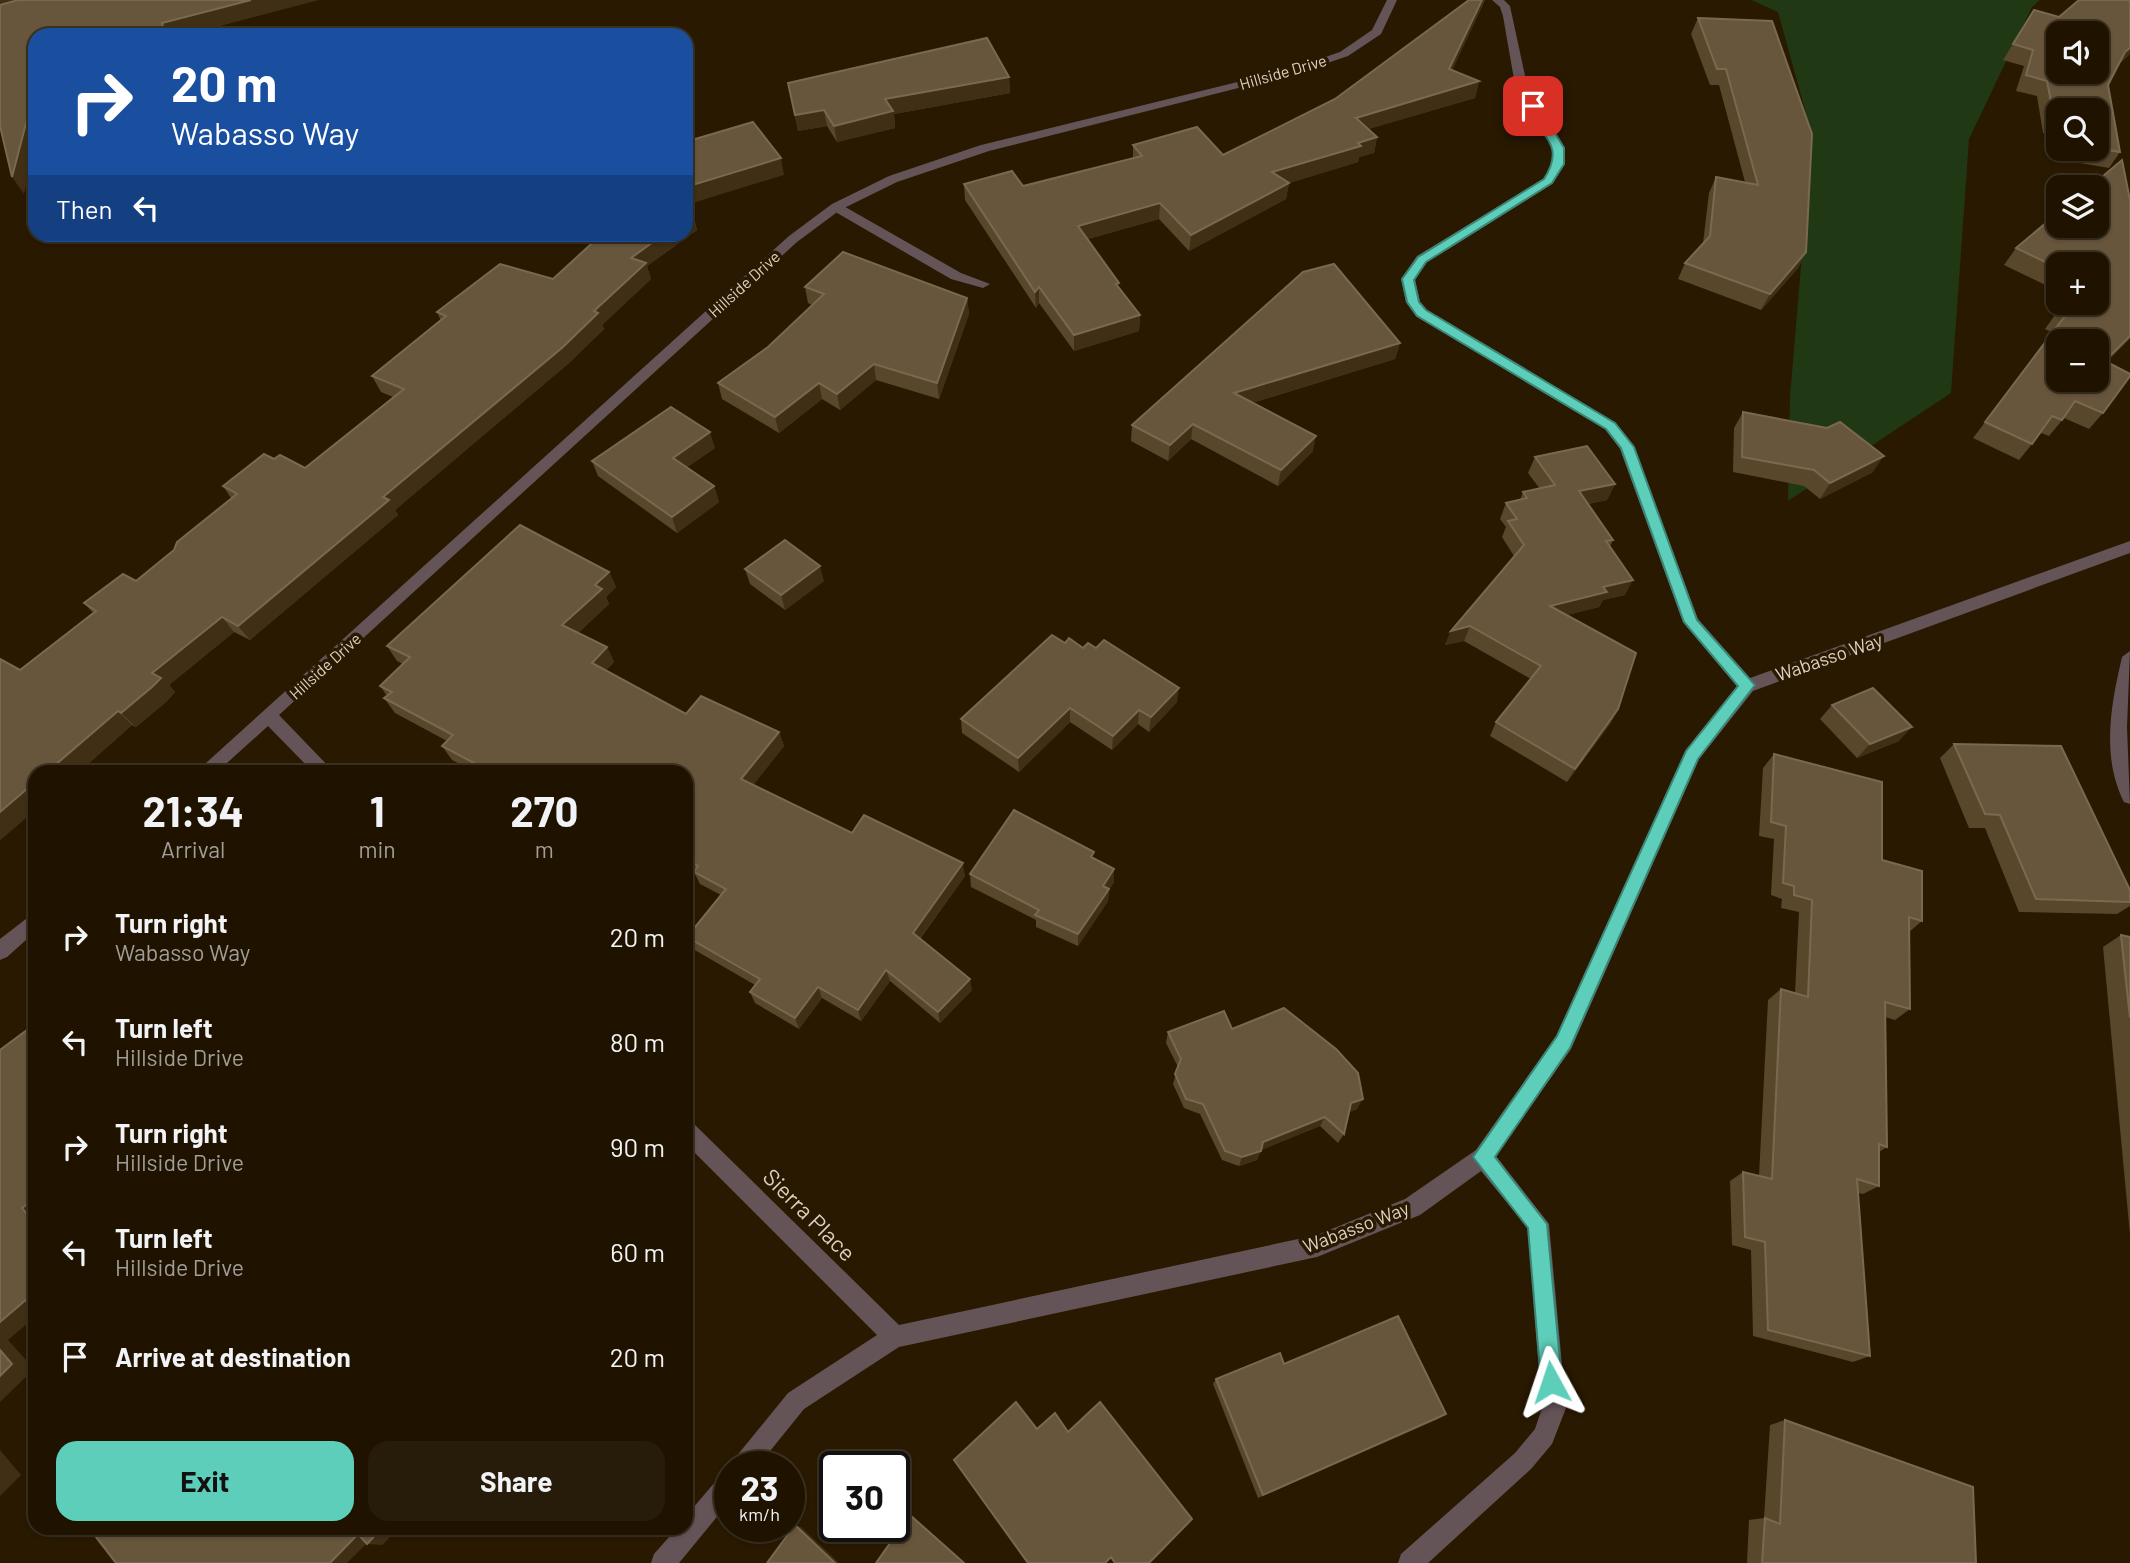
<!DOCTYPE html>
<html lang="en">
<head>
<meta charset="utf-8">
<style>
	:root { --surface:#1f1300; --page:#271c0a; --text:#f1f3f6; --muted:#a19e99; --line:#3c3222; --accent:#5dceb9 }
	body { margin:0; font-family:Barlow,sans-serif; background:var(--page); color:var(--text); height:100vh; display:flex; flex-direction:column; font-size:26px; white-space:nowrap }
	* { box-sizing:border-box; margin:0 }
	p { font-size:23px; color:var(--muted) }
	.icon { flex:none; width:38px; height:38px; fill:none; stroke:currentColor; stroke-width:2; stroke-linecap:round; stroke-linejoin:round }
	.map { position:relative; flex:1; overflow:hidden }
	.panel { position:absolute; left:28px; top:765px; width:665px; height:770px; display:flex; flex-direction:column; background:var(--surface); border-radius:21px; box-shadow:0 2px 5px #0004,0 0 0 2px var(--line) }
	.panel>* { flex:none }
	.banner { position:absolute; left:28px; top:28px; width:665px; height:214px; border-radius:21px; box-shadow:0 2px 5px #0004,0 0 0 2px var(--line); background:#1a4fa0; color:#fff; overflow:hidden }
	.fabs { position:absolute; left:2046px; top:21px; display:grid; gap:14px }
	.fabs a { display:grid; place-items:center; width:63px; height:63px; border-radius:14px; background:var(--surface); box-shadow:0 2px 5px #0004,0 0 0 2px var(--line); font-size:35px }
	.speed { position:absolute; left:714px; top:1451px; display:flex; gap:14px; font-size:35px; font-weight:700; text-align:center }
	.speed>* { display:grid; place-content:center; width:91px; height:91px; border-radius:50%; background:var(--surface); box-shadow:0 2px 5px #0004,0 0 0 2px var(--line); line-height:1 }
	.speed small { font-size:18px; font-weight:400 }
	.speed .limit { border:4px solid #111; border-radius:10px; background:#fff; color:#111 }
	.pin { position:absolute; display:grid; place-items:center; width:60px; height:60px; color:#fff; margin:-30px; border-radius:14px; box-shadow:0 4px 10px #0006 }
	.me { position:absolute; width:77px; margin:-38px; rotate:355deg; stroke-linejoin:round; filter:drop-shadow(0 0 5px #0008) }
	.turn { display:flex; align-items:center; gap:24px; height:147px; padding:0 28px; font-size:32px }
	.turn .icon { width:91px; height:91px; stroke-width:2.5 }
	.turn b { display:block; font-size:49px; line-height:60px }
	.then { display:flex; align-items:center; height:66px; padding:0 28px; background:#0003; gap:14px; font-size:26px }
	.eta { display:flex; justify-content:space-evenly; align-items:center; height:119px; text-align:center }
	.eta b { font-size:42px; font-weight:700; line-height:49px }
	.button { display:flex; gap:14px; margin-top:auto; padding:14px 28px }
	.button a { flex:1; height:80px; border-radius:21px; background:var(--accent); color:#111; font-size:28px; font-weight:700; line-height:80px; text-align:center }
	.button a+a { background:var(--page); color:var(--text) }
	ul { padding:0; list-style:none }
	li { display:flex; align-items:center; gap:21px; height:105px; padding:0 28px }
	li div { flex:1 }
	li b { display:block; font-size:26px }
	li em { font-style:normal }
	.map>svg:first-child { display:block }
	.green { fill:#213814 }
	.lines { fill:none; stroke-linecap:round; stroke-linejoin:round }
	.service { fill:#655457; fill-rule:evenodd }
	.minor { fill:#655457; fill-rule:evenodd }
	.wall { fill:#59472c; fill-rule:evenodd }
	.shaded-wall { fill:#402f14 }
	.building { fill:#67563c; stroke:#796951; stroke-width:2; fill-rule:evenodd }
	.route { fill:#5dceb9; stroke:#3c8678; stroke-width:2 }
	.labels { text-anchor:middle; stroke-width:7; stroke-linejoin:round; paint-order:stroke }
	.far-street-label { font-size:16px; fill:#dcd0c1; stroke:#291900 }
	.street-label { font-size:19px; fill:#dcd0c1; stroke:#291900 }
	.near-street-label { font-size:23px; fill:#dcd0c1; stroke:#291900 }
</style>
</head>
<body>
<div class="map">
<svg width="2130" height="1563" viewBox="0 0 2130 1563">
	<rect width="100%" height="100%" fill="#291900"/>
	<path class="green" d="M1751 0H2040L2032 7 1969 139 1951 393 1788 501 1790 397 1812 135 1778 12Z"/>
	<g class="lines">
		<path class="service" d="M832 204H840L961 273 990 284 983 288 951 279 832 210Z"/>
		<g class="minor">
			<path d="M1387 0H1397L1381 34 1348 56 1298 73 989 151 897 182 840 210 797 242 279 715 334 772H313L268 726 217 772H196L789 236 832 204 889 176 981 145 1290 69 1340 52 1372 30Z"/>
			<path d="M1492 0H1504L1510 6 1527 85 1565 148V164L1552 184 1427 262 1415 279 1420 302 1426 310 1615 423 1634 447 1698 619 1750 678 2130 541V553L1753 691 1699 759 1571 1049 1496 1156 1549 1224 1566 1408 1552 1444 1531 1469 1428 1563H1398L1401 1554 1515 1453 1535 1429 1542 1408 1528 1228 1481 1171 1420 1215 1317 1257 899 1347 804 1409 758 1466H731L735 1458 788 1393 877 1335 686 1144V1120L693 1123 899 1325 1317 1235 1405 1199 1476 1150 1557 1035 1686 750 1737 686 1683 622 1620 449 1605 429 1416 316 1406 302 1401 279 1417 256 1544 179 1553 164V148L1515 85 1503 16 1500 7Z"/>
			<path d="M2130 651 2127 727 2130 804 2124 802C2101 757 2111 704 2122 657Z"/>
			<path d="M35 912V932L7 957 0 960V939Z"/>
			<path d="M730 1470V1501L679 1563H651L654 1554 677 1528H686V1516L722 1474Z"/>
		</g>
	</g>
	<g class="wall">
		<path d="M1469 0H1485L1452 70 1479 81 1475 98 1368 129 1377 137 1374 153 1359 157 1358 162 1289 183 1286 199 1189 251 1159 219 1088 239 1119 289 1140 315 1139 331 1074 351 1039 303 1036 308 965 200 964 184 1023 186 1133 158V145L1223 155 1335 99Z"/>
		<path d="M2130 0V54L2119 64 2108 85 2120 152 2109 168 2057 159 2054 143 2049 142 2048 134 2043 133 2037 96 2016 91 2024 66 2003 60 2034 10 2059 17ZM2058 110H2096V149H2058Z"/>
		<path d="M1698 18 1772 21 1806 252 1798 268 1761 310 1678 279 1685 263 1703 243 1709 193 1716 177 1745 182 1719 85H1710L1691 34Z"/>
		<path d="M1009 77 1010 93 894 114 895 128 837 142 827 126 798 131 788 83Z"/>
		<path d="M693 214 697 230 647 266 651 279 602 325 604 329 569 363 395 510 398 515 250 640 234 632 169 685 175 692 166 702 136 727 132 725 79 772H35V810L0 840 93 613 84 603 136 581 174 550 231 498 223 486 274 459 305 468 393 397 381 392 372 376 441 321 437 312 553 279Z"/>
		<path d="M2096 226 2107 362 2103 413 2089 429 2064 418 2049 436 2041 433 2019 460 1973 438 2053 333 2045 329 2057 312 2096 303V264H2058V291L2004 265 2016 248Z"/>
		<path d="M805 287 967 298 969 314 939 399 876 380 840 410 822 399 779 433 722 399 718 383 768 347 812 305 808 303Z"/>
		<path d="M1400 343 1395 359 1252 403 1313 451 1278 486 1191 439 1168 461 1131 441 1132 425Z"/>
		<path d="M1743 412 1873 472 1820 499 1804 486 1733 472 1734 428Z"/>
		<path d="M715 448 687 467 714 486 719 502 677 533 598 476 592 461Z"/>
		<path d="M1535 457 1615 484 1607 500 1588 504 1613 540 1610 546 1625 595 1603 600 1599 607 1567 615 1618 709 1610 724 1567 782 1490 736 1496 722 1531 679 1464 641 1445 645 1451 631 1514 556 1502 537 1506 527 1500 519 1506 503 1520 500 1523 492 1540 489 1528 473Z"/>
		<path d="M745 569 824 581 785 610 750 584Z"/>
		<path d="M609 572 616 587 606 597 609 604 578 633 607 647 614 662 606 670 686 714 779 732 784 746 753 785 852 833 965 876 920 939 972 990 940 1023 890 981 861 1021 822 998 799 1029 755 1003 750 992 755 985 693 949 687 937 721 895 700 884 695 874 686 869V772H475L452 760 442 746 447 741 395 713 384 698 387 696 380 686 403 664 397 661 387 646Z"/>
		<path d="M1065 643 1083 648 1177 702 1149 732 1138 724 1112 750 1070 722 1019 772 962 733 961 719Z"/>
		<path d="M1832 705 1899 741 1857 758 1820 719Z"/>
		<path d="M1954 744 2130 890V906L2117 914 2019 912 1985 828H1969L1940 758Z"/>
		<path d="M1774 754 1882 860 1922 921 1909 932 1910 1009 1895 1020 1885 1017 1887 1147 1879 1152V1186L1863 1194 1858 1193 1870 1356 1853 1362 1753 1336 1751 1250 1732 1245 1730 1181 1743 1172 1759 1176 1768 1000 1781 989 1795 993 1799 912 1781 908 1782 899 1771 895 1774 839 1759 836 1763 768Z"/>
		<path d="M1094 859 1114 882 1109 890 1108 901 1078 946 1036 927V920L971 887 970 874Z"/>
		<path d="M2121 935 2130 937V1235L2103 947Z"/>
		<path d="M1232 1029 1357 1109 1349 1112 1344 1134 1338 1143 1320 1126 1261 1150 1257 1160 1239 1166 1222 1160 1200 1114 1184 1108 1173 1084 1178 1067 1166 1043 1168 1032Z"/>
		<path d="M1284 1364 1438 1419 1258 1498 1213 1384 1216 1379Z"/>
		<path d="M1785 1420 1976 1563H1747L1749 1520 1764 1518 1770 1425Z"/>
	</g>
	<g class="shaded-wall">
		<path d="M0 0H54L0 13Z"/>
		<path d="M251 0H319L186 35H143L162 23Z"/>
		<path d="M1482 0H1485L1445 85 1449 69Z"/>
		<path d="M2130 48V54L2114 67 2125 52Z"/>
		<path d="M1009 77 1010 93 894 114 895 128 837 142 834 126 885 99Z"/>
		<path d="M1479 81 1475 98 1352 134 1356 118Z"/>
		<path d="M35 89V149L24 194 12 177Z"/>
		<path d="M824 110 827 126 798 131 795 115Z"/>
		<path d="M1377 137 1374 153 1359 157 1358 162 1289 183 1286 199 1189 251 1191 235 1272 172 1358 143Z"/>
		<path d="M781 158 784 175 686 205V187Z"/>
		<path d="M1160 203 1159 219 1078 242V226Z"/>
		<path d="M693 214 697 230 647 266 651 279 602 325 604 329 569 363 395 510 398 515 250 640 238 626 594 311 631 258 664 234H686V219Z"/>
		<path d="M1806 252 1798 268 1761 310 1770 294Z"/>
		<path d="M1039 287V303L1036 308 1035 292Z"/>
		<path d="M967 298 969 314 939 399 937 383Z"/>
		<path d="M1140 315 1139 331 1074 351V335Z"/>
		<path d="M2130 336V339L2096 373 2105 361Z"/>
		<path d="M1400 343 1395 359 1232 409 1234 393Z"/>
		<path d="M874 364 876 380 840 410 837 394Z"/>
		<path d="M819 383 822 399 779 433 775 417Z"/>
		<path d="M1193 424 1191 439 1168 461 1170 445Z"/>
		<path d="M710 432 715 448 678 474 673 458Z"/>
		<path d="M1316 436 1313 451 1278 486 1281 470Z"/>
		<path d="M1884 456 1873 472 1820 499 1830 483Z"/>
		<path d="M1615 484 1607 500 1572 507 1579 491Z"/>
		<path d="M714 486 719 502 677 533 672 517Z"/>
		<path d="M820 566 824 581 785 610 781 595Z"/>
		<path d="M609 572 616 587 606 597 609 604 570 640 562 625 595 585Z"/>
		<path d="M1633 580 1625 595 1603 600 1599 607 1543 621 1550 606 1603 587Z"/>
		<path d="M222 617 234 632 169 685 175 692 166 702 136 727 121 713 152 673Z"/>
		<path d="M1470 626 1464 641 1445 645 1451 631Z"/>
		<path d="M607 647 614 662 599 677 592 663Z"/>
		<path d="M1179 688 1177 702 1149 732 1151 717Z"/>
		<path d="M1070 708V722L1019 772 1018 758Z"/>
		<path d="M1618 709 1610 724 1567 782 1575 769Z"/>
		<path d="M1139 710 1138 724 1112 750 1113 736Z"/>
		<path d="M118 711 132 725 79 772H47Z"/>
		<path d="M1912 727 1899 741 1857 758 1870 744Z"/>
		<path d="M779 732 784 746 747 793 741 779Z"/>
		<path d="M35 782V810L0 840V812Z"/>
		<path d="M963 863 965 876 915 945 913 933Z"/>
		<path d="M1114 869V882L1109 890 1108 901 1078 946V934L1103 886Z"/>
		<path d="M886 970 890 981 861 1021 858 1010Z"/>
		<path d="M970 979 972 990 940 1023 938 1012Z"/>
		<path d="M818 987 822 998 799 1029 795 1018Z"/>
		<path d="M1363 1099 1357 1109 1346 1113 1351 1103Z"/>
		<path d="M1325 1117 1320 1126 1259 1151 1263 1142Z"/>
		<path d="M1261 1151 1257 1160 1239 1166 1242 1157Z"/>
		<path d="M35 1198V1224L22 1208Z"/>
		<path d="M35 1292V1317L8 1340 34 1369 0 1402V1322Z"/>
		<path d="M1446 1414 1438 1419 1258 1498 1263 1495Z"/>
		<path d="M0 1450 21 1475 0 1496Z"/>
		<path d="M795 1525 801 1527 839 1563H835Z"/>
		<path d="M382 1528H412L407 1533 396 1531 382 1545 367 1544Z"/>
		<path d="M358 1534 374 1536 347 1563H330Z"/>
	</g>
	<g class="building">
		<path d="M18 0H251L162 23 164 30 143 35H35V89L12 177 0 126V5Z"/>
		<path d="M1469 0H1482L1449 69 1479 81 1356 118 1377 137 1358 143 1361 146 1272 172 1289 183 1191 235 1160 203 1078 226 1119 283 1116 284 1140 315 1074 335 1039 287 1035 292 964 184 1012 171 1023 186 1142 156 1133 145 1197 127 1223 155 1335 99Z"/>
		<path d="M2079 0H2130V48L2125 52 2108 85 2120 152 2096 148V110H2058V119L2054 118 2047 81 2026 75 2033 50 2013 44 2034 10 2059 17ZM2058 33H2096V72H2058Z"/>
		<path d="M1698 18 1772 21 1812 134 1806 252 1770 294 1685 263 1710 236 1716 177 1758 185 1726 69H1717Z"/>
		<path d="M987 38 1009 77 885 99 893 111 834 126 824 110 795 115 788 83Z"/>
		<path d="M753 122 781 158 686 187V145L692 140Z"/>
		<path d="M2122 160 2130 200V336L2105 361 2130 374V376L2103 413 2075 401 2062 420 2052 416 2032 444 1985 422 2065 316 2057 312 2067 303H2096V264H2058V268L2016 248 2058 213V226H2096V187H2090ZM2058 341H2096V380H2058Z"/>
		<path d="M686 211 693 214 686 219Z"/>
		<path d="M602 234H664L631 258 646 263 594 311 598 313 563 347 383 497 389 500 238 626 222 617 152 673 161 678 152 687 121 713 118 711 47 772H35V782L0 812V659L20 670 96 611 84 603 123 574 136 581 174 550 177 542 237 494 223 486 264 454 274 459 280 455 305 468 404 389 372 376 446 316 437 312 500 264 553 279Z"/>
		<path d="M843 252 967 298 937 383 874 364 837 394 819 383 775 417 718 383 768 347 824 294 805 287Z"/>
		<path d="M1334 264 1400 343 1234 393 1316 436 1281 470 1193 424 1170 445 1132 425 1303 272Z"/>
		<path d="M671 407 710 432 673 458 714 486 672 517 592 461Z"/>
		<path d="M1743 412 1827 428 1840 422 1884 456 1830 483 1814 470 1742 457Z"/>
		<path d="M1587 446 1615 484 1579 491 1613 540 1606 541 1633 580 1603 587 1607 592 1550 606 1636 653 1618 709 1575 769 1496 722 1541 666 1470 626 1451 631 1524 545 1508 521 1517 519 1506 503 1527 498 1523 492 1555 485 1535 457Z"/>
		<path d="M520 525 609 572 595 585 602 589 562 625 607 647 592 663 686 714 701 696 779 732 741 779 852 833 864 815 963 863 913 933 970 979 938 1012 886 970 858 1010 818 987 795 1018 750 992 760 979 687 937 726 889 694 872 698 866 686 860V772H491L442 746 453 735 384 698 392 692 380 686 410 657 387 646Z"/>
		<path d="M785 540 820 566 781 595 745 569Z"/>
		<path d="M1052 635 1065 643 1069 638 1083 648 1088 643 1096 648 1104 640 1179 688 1151 717 1139 710 1113 736 1070 708 1018 758 961 719Z"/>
		<path d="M1873 688 1912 727 1870 744 1832 705Z"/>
		<path d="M1954 744 2061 746 2130 890V902L2036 899 2000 815 1985 814Z"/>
		<path d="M1774 754 1882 782V860L1922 871V921L1909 917 1910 1009 1885 1002 1887 1147 1879 1144V1186L1857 1179 1870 1356 1768 1330 1765 1242 1745 1237 1743 1172 1772 1179 1781 989 1808 997 1812 900 1794 895V886L1783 883 1786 826 1771 822Z"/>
		<path d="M1014 810 1094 852 1091 857 1114 869 1103 886 1109 889 1078 934 1035 915 1039 910 970 874Z"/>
		<path d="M2121 935 2130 937V1018Z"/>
		<path d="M1284 1008 1336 1049 1358 1073 1363 1099 1351 1103 1344 1134 1325 1117 1263 1142 1261 1151 1242 1157 1225 1151 1203 1104 1186 1099 1175 1074 1181 1059 1168 1032 1224 1011 1232 1029Z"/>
		<path d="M35 1024V1198L22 1208 35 1224V1292L0 1322V1050Z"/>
		<path d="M1398 1316 1446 1414 1263 1495 1216 1379 1280 1353 1284 1364Z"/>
		<path d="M0 1350 12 1364 0 1376Z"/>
		<path d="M1016 1402 1037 1429 1055 1413 1068 1432 1100 1402 1192 1519 1149 1563H1115L1111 1557 1105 1563H1028L954 1460Z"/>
		<path d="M1785 1420 1973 1487 1976 1563H1762L1765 1518 1780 1524Z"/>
		<path d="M910 1515 964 1563H876Z"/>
		<path d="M795 1525 835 1563H767Z"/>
		<path d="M89 1528H382L367 1544 358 1534 330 1563H116Z"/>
	</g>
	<path class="route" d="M1530 103H1537L1564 148V164L1552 183 1426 262 1414 280 1419 302 1426 310 1615 423 1634 447 1697 620 1755 685 1698 759 1570 1048 1495 1157 1547 1224 1562 1382 1559 1389 1551 1392 1544 1389 1541 1382 1528 1228 1473 1157 1557 1036 1686 751 1738 686 1684 622 1621 448 1606 429 1417 316 1407 302 1402 279 1418 257 1544 179C1570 138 1530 135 1530 103Z"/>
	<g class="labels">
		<g class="far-street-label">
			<text transform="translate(1283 72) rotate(-16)" y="6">Hillside Drive</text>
			<text transform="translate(744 284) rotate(-42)" y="6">Hillside Drive</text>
			<text transform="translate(325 666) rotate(-42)" y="6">Hillside Drive</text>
		</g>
		<g class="street-label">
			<text transform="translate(1829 657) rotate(-19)" y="7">Wabasso Way</text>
			<text transform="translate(1356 1227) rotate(-21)" y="7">Wabasso Way</text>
		</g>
		<g class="near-street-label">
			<text transform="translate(809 1215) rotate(45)" y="8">Sierra Place</text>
		</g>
	</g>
</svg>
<div class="fabs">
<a><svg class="icon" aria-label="sound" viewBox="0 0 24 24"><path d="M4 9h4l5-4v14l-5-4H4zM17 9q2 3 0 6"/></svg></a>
<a><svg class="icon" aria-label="search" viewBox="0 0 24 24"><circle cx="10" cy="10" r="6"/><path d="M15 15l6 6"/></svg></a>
<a><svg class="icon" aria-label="layers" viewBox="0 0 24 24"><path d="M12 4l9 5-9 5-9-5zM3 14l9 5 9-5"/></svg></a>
<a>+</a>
<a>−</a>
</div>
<div class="speed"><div>23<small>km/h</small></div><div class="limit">30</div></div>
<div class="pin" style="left:1533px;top:106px;background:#d93025"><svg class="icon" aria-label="arrive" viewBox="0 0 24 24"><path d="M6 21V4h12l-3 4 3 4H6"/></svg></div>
<svg class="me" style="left:1551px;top:1382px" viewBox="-20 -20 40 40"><path d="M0-17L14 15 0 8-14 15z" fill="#5dceb9" stroke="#fff" stroke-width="4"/></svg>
<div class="banner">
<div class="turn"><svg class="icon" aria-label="right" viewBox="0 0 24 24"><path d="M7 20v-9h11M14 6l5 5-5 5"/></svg><div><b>20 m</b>Wabasso Way</div></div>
<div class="then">Then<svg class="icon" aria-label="left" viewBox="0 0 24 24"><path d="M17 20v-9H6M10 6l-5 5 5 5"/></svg></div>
</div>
<section class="panel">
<div class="eta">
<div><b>21:34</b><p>Arrival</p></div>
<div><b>1</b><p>min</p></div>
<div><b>270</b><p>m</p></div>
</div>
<ul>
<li><svg class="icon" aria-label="right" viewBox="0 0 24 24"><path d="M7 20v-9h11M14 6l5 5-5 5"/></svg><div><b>Turn right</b><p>Wabasso Way</p></div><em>20 m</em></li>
<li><svg class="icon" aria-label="left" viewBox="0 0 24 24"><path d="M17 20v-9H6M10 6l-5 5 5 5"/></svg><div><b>Turn left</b><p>Hillside Drive</p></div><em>80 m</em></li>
<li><svg class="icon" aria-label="right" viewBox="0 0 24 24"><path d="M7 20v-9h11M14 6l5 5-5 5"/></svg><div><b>Turn right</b><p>Hillside Drive</p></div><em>90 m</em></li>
<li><svg class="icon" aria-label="left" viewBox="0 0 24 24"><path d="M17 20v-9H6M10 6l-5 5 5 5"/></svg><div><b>Turn left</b><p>Hillside Drive</p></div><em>60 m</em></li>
<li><svg class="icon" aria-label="arrive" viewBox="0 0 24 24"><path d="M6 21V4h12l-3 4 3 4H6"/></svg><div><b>Arrive at destination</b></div><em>20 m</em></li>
</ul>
<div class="button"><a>Exit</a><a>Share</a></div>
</section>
</div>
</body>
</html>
